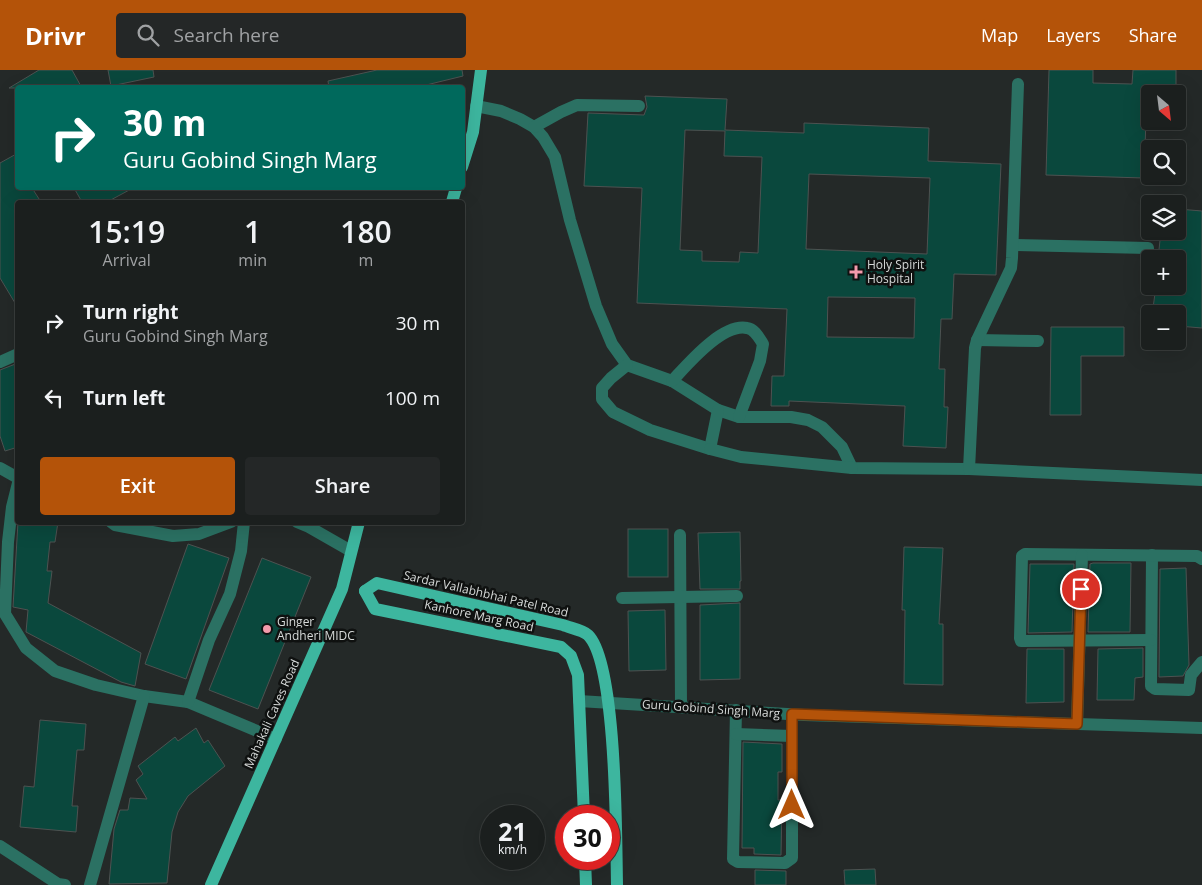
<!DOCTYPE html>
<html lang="en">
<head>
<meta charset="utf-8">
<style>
	:root { --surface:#1b1f1e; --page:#242727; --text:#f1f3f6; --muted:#a0a2a4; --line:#393d3c; --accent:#b45309 }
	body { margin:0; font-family:"Open Sans",sans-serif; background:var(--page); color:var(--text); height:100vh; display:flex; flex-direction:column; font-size:19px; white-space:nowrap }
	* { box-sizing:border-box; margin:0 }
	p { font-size:16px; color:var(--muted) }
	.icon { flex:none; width:28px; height:28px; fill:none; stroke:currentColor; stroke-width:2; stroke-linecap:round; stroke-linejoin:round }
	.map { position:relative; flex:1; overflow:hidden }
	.panel { position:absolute; left:15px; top:130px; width:450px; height:325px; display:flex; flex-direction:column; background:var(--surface); border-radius:5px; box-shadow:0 5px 20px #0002,0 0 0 1px var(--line) }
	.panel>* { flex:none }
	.guide { position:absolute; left:15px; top:15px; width:450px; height:105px; border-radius:5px; box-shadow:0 5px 20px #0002,0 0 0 1px var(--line); background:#00695c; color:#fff; overflow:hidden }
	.needle { width:32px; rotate:152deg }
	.buttons { position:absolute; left:1141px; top:15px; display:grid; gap:10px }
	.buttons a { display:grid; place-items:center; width:45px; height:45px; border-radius:5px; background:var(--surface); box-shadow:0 5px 20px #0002,0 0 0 1px var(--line); font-size:25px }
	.speed { position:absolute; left:480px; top:735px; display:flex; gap:10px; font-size:25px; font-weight:700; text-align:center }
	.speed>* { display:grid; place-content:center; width:65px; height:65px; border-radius:50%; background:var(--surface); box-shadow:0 5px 20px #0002,0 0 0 1px var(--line); line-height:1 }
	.speed small { font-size:12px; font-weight:400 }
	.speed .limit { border:8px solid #d22; background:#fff; color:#111 }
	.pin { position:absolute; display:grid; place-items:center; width:42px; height:42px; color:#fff; margin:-21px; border:2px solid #fff; border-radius:50%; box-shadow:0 1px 5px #0007 }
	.me { position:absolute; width:55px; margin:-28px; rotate:0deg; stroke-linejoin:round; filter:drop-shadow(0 0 4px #0008) }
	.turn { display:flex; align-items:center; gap:18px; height:105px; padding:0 25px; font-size:22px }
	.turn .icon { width:65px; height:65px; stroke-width:2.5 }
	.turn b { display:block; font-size:35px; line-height:42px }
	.eta { display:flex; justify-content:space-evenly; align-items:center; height:85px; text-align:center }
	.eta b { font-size:30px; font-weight:600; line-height:35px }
	.primary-button { display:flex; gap:10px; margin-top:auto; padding:10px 25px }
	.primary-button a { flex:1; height:58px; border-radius:5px; background:var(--accent); color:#fff; font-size:20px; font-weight:600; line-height:58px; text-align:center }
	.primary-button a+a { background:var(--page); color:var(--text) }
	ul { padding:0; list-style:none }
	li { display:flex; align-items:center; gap:15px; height:75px; padding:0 25px }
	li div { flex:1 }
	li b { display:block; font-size:19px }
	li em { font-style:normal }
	header { display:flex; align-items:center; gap:30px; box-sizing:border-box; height:70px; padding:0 25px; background:var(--accent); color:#fff }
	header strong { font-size:24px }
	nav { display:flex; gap:28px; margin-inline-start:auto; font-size:18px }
	.search { width:350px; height:45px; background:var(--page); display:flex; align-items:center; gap:12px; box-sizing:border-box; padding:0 18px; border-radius:5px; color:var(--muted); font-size:19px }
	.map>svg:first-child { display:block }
	.building { fill:#0a483d; stroke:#4d5251; fill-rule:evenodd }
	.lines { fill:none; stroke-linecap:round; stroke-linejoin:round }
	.minor { stroke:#2b7163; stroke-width:12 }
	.major { stroke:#3db69f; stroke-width:12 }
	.route-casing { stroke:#753606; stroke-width:12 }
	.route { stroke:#b45309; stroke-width:9 }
	.poi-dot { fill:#f39aab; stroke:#0f1110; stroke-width:2 }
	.labels { text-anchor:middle; stroke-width:5; stroke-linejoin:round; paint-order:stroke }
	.poi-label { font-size:12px; fill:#d6d9d8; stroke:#0f1110; text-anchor:start }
	.street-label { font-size:12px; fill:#d6d9d8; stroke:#0f1110 }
</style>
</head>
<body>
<header>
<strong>Drivr</strong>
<div class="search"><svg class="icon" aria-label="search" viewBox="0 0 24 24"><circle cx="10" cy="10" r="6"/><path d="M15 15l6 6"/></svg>Search here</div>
<nav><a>Map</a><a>Layers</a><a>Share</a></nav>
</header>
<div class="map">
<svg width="1202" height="815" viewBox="0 0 1202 815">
	<rect width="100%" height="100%" fill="#242928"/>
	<g class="building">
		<path d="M39 0H72L82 18H9Z"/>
		<path d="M108 0H153L154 7 111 16Z"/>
		<path d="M377 0H462L463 6 414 18H329L328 11Z"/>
		<path d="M1049 0H1093V13L1132 14 1133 0H1176V24H1150V48H1146L1144 108 1046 105Z"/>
		<path d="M645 26 727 29 725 60 804 63V53L929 58 928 91 1001 94 996 205 954 204 952 249H941L939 299H945L944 337H948L946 378 903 376 905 336 789 331V336H771L772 306H784L787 239 637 233 642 118 584 116 588 43 644 45 647 37ZM685 60 725 61 724 86 762 87 758 183 740 182 739 192 702 191V181L680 180ZM809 104 930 108 927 184 806 179ZM828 227 915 228 914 268 827 267Z"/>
		<path d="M18 83V118H32L41 132H18V238L0 208V93Z"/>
		<path d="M74 118H133L107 132H82Z"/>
		<path d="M1178 139 1202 141V258L1178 256V244H1161L1162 239 1153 238 1156 216H1178V189H1158L1161 161H1178Z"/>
		<path d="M1051 257H1124V286H1081V345H1050Z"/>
		<path d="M18 293V377L5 381 0 366V300Z"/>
		<path d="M18 452H58L55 472H50L47 501H52L48 533 141 583 135 616 121 612 26 562 28 540 13 537Z"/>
		<rect x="628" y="459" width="40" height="48"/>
		<path d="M740 462 741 511H740V519H700L698 463Z"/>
		<path d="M188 474 229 488 186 609 145 594Z"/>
		<path d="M904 477 943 478 939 554H943V615L904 614 905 540H902Z"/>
		<path d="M262 488 311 507 258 639 209 620Z"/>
		<path d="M1093 493H1131L1130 562H1088L1090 494Z"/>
		<path d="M1030 494H1074L1072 562 1028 563Z"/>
		<path d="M1186 498 1189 595 1183 606 1159 607 1160 499Z"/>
		<path d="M740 533V609L700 610V535Z"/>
		<path d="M665 540 666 600 629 601 628 541Z"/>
		<path d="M1143 578V607L1135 608 1134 630H1097L1098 579Z"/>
		<path d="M1027 579H1064V632L1026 633Z"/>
		<path d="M40 650 86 654 84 680H77L72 736H78L76 762 20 757 24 716 34 717Z"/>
		<path d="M196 658 204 673 208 670 225 696 188 726 178 742 172 762 167 813 109 814 114 759 120 740H128L130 728 147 729 136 710 143 704 138 696 175 667 178 671Z"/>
		<path d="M743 672 782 674V702H778V730H782L781 785 754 784V778H742Z"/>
		<path d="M875 799 876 815H845L844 800Z"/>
		<path d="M755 800 786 801V815H755Z"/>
	</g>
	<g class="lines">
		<g class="minor">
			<path d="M476 36 501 41 520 49 534 57 543 67 555 87 570 150 596 236 612 274 627 295 672 311 718 340 739 347H791L808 350 822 357 842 377 852 398 969 399 1202 410"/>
			<path d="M534 57 561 42 577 35 639 36"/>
			<path d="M1013 175 1148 178"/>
			<path d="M977 270 1038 271"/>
			<path d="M0 292 18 284"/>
			<path d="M627 295 611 308 602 318V329L613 342 650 360 710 379 718 340"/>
			<path d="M672 311C687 295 722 253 747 258 755 259 759 268 763 274L760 291 739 347"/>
			<path d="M710 379 741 387 852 398"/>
			<path d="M0 398 18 408"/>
			<path d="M969 399 975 278 977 270 1011 198 1012 188 1018 14"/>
			<path d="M18 413 12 437 8 472 5 544 26 578 55 601 96 615 144 626 188 632 276 669"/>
			<path d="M111 452 115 455 173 466 199 464 231 452"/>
			<path d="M297 452 309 457 351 481"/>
			<path d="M680 465 681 636"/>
			<path d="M1152 485 1151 616 1155 619 1189 620 1191 605 1202 592"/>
			<path d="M622 528 737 526"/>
			<path d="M1151 570 1021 571 1020 568 1022 486 1025 484 1197 486 1202 489"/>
			<path d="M579 631 804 645 1202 658"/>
			<path d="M188 632 209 570 230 524 241 481 244 452"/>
			<path d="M736 640 733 789 738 792 785 793 792 788V644"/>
			<path d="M1077 654 1082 485"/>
			<path d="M736 664 792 666"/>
			<path d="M0 776 58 814 65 815"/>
			<path d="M90 815 144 626"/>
		</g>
		<g class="major">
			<path d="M462 97 473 62 481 0"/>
			<path d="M452 132 456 118"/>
			<path d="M365 521 377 513 563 555C570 558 583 560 588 565 617 593 616 769 617 815"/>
			<path d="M365 521 375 539 561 577 571 586 578 605 584 746"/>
			<path d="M585 789 586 815"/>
			<path d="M211 815 342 519 359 452"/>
		</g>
	</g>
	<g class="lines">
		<g class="route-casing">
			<path id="route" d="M792 735V644L1077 654 1081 519"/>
		</g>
		<use href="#route" class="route"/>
	</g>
	<g class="poi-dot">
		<path d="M853.5 194.5h5v5h5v5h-5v5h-5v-5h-5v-5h5z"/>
		<circle cx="267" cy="559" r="5"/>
	</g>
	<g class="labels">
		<g class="poi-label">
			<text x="867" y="199">Holy Spirit<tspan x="867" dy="14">Hospital</tspan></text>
			<text x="277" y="556">Ginger<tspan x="277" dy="14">Andheri MIDC</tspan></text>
		</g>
		<g class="street-label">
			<text transform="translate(486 524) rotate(13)" y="4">Sardar Vallabhbhai Patel Road</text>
			<text transform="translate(479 546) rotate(12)" y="4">Kanhore Marg Road</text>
			<text transform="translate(711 639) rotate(4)" y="4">Guru Gobind Singh Marg</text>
			<text transform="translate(272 644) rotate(-66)" y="4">Mahakali Caves Road</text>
		</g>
	</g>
</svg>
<div class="buttons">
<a><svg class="needle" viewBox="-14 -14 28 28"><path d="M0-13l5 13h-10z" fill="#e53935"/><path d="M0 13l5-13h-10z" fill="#a0a2a4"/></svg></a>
<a><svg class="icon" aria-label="search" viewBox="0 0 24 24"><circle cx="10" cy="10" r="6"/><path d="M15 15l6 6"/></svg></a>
<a><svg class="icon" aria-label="layers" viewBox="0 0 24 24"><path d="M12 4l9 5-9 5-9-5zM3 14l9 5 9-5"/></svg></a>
<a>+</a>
<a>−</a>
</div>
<div class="speed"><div>21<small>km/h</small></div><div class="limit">30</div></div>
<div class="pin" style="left:1081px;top:519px;background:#d93025"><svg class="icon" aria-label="arrive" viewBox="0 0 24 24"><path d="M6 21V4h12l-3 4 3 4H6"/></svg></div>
<svg class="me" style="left:792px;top:735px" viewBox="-20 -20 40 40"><path d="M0-17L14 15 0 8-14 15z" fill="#b45309" stroke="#fff" stroke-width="4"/></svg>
<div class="guide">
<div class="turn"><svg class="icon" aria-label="right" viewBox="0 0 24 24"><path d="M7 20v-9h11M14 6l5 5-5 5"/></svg><div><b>30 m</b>Guru Gobind Singh Marg</div></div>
</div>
<section class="panel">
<div class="eta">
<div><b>15:19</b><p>Arrival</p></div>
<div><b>1</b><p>min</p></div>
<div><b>180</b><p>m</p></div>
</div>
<ul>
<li><svg class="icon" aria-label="right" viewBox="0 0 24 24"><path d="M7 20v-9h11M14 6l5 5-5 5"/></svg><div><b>Turn right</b><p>Guru Gobind Singh Marg</p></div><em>30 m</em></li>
<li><svg class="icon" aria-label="left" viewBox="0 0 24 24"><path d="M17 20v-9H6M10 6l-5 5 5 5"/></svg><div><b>Turn left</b></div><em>100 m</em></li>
</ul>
<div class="primary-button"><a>Exit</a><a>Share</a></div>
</section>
</div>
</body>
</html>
